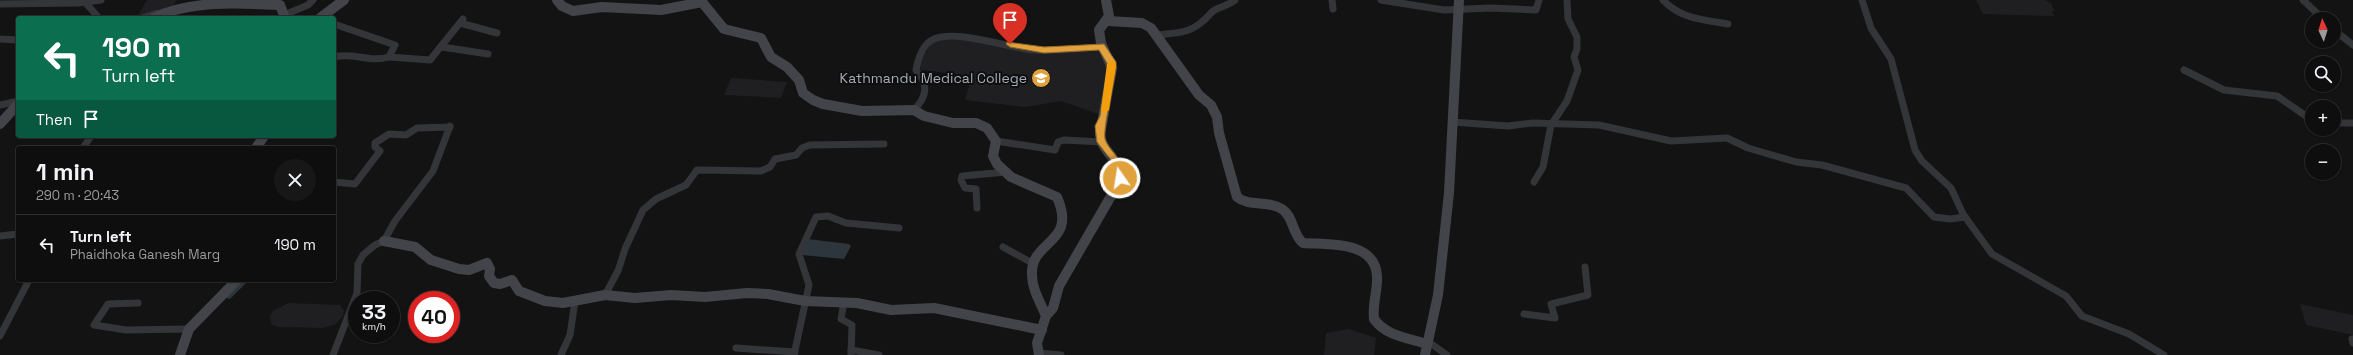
<!DOCTYPE html>
<html lang="en">
<head>
<meta charset="utf-8">
<style>
	:root { --surface:#0e0e0f; --page:#171718; --text:#f1f3f6; --muted:#9b9c9e; --line:#2e2e2f }
	body { margin:0; font-family:"Space Grotesk",sans-serif; background:var(--page); color:var(--text); height:100vh; display:flex; flex-direction:column; font-size:15px; white-space:nowrap }
	* { box-sizing:border-box; margin:0 }
	p { font-size:13px; color:var(--muted) }
	.icon { flex:none; width:22px; height:22px; fill:none; stroke:currentColor; stroke-width:2; stroke-linecap:round; stroke-linejoin:round }
	.map { position:relative; flex:1; overflow:hidden }
	.panel { position:absolute; left:16px; top:146px; width:320px; height:136px; display:flex; flex-direction:column; background:var(--surface); border-radius:4px; box-shadow:0 1px 3px #0004,0 0 0 1px var(--line) }
	.panel>* { flex:none }
	.banner { position:absolute; left:16px; top:16px; width:320px; height:122px; border-radius:4px; box-shadow:0 1px 3px #0004,0 0 0 1px var(--line); background:#0b6e4f; color:#fff; overflow:hidden }
	.needle { width:26px; rotate:356deg }
	.controls { position:absolute; left:2305px; top:12px; display:grid; gap:8px }
	.controls a { display:grid; place-items:center; width:36px; height:36px; border-radius:50%; background:var(--surface); box-shadow:0 1px 3px #0004,0 0 0 1px var(--line); font-size:20px }
	.speed { position:absolute; left:348px; top:291px; display:flex; gap:8px; font-size:20px; font-weight:700; text-align:center }
	.speed>* { display:grid; place-content:center; width:52px; height:52px; border-radius:50%; background:var(--surface); box-shadow:0 1px 3px #0004,0 0 0 1px var(--line); line-height:1 }
	.speed small { font-size:10px; font-weight:400 }
	.speed .limit { border:6px solid #d22; background:#fff; color:#111 }
	.pin { position:absolute; display:grid; place-items:center; width:34px; height:34px; color:#fff; margin:-41px -17px; border-radius:50% 50% 50% 0; rotate:-45deg; box-shadow:0 0 4px #0007 }
	.pin .icon { rotate:45deg }
	.me { position:absolute; width:44px; margin:-22px; rotate:347deg; stroke-linejoin:round; filter:drop-shadow(0 0 3px #0008) }
	.turn { display:flex; align-items:center; gap:14px; height:84px; padding:0 20px; font-size:18px }
	.turn .icon { width:52px; height:52px; stroke-width:2.5 }
	.turn b { display:block; font-size:28px; line-height:34px }
	.then { display:flex; align-items:center; height:38px; padding:0 20px; background:#0003; gap:8px; font-size:15px }
	.round { display:grid; place-items:center; flex:none; width:42px; height:42px; border-radius:21px; background:var(--page) }
	.head { display:flex; align-items:center; justify-content:space-between; height:68px; padding:0 20px }
	h1 { font-size:24px; font-weight:800; line-height:30px }
	ul { padding:0; list-style:none }
	li { display:flex; align-items:center; gap:12px; height:60px; padding:0 20px; border-top:1px solid var(--line) }
	li div { flex:1 }
	li b { display:block; font-size:15px }
	li em { font-style:normal }
	.map>svg:first-child { display:block }
	.built { fill:#1f1f21 }
	.water { fill:#2d363c }
	.lines { fill:none; stroke-linecap:round; stroke-linejoin:round }
	.canal { stroke:#2d363c; stroke-width:7 }
	.street { stroke:#343539; stroke-width:7 }
	.secondary { stroke:#424449; stroke-width:10 }
	.route { fill:#e1a23e; stroke:#926928 }
	.slow { fill:#f59e0b }
	.labels { text-anchor:middle; stroke-width:4; stroke-linejoin:round; paint-order:stroke }
	.poi-label { font-size:14px; fill:#a5aab3; stroke:#0e0e0f; text-anchor:end }
</style>
</head>
<body>
<div class="map">
<svg width="2353" height="355" viewBox="0 0 2353 355">
	<rect width="100%" height="100%" fill="#131314"/>
	<g class="built">
		<path d="M147 0H177L170 9 137 17Z"/>
		<path d="M1976 0H2045L2050 2 2055 11H2052L2054 16 1983 14Z"/>
		<path d="M949 37 1020 48 1101 47 1110 59 1104 116 1061 101 1025 107 965 100 972 76 921 70 919 63 934 39Z"/>
		<path d="M731 78 787 82 781 98 724 95Z"/>
		<path d="M289 303 340 305 344 311 343 316 336 324 323 328 278 327 271 324 270 316 273 311Z"/>
		<path d="M2300 304 2353 315V335L2306 325Z"/>
		<path d="M1349 329 1376 338 1374 355H1324L1326 333Z"/>
	</g>
	<path class="water" d="M808 239 849 244 851 246 844 259 802 255Z"/>
	<g class="lines">
		<path class="canal" d="M229 295 244 280"/>
		<g class="street">
			<path d="M83 0 99 18"/>
			<path d="M1332 0 1333 9"/>
			<path d="M1381 0 1444 10 1491 8 1536 10 1539 0"/>
			<path d="M1663 0C1681 19 1704 20 1728 24"/>
			<path d="M1862 0 1871 28 1891 59 1915 150 1922 161 1951 188 1963 214 1992 254 2066 296 2082 316 2129 334 2164 355"/>
			<path d="M2303 0 2323 19"/>
			<path d="M0 4 78 3 101 0"/>
			<path d="M284 15 308 5 313 0"/>
			<path d="M142 18 158 13"/>
			<path d="M460 23 497 33"/>
			<path d="M334 24 395 45 389 57 430 60 463 19"/>
			<path d="M2334 30 2353 45"/>
			<path d="M1156 35C1181 33 1194 33 1211 13 1216 7 1229 6 1235 0"/>
			<path d="M0 39 18 40"/>
			<path d="M442 47 488 54"/>
			<path d="M334 57C353 52 370 63 389 57"/>
			<path d="M2184 70 2224 90 2277 96 2306 116 2312 117"/>
			<path d="M0 105 18 101"/>
			<path d="M914 110C927 97 929 84 916 70 918 59 922 44 934 39 957 29 1008 48 1034 50 1056 51 1079 48 1101 47"/>
			<path d="M1452 122 1508 126 1533 123 1599 125 1671 141 1727 138 1748 148 1796 162 1822 165 1906 188 1934 217 1950 219 1965 217"/>
			<path d="M2334 123H2353"/>
			<path d="M996 141 1055 150 1058 142 1064 140 1101 142"/>
			<path d="M83 148 91 136"/>
			<path d="M334 182 355 184 380 151 375 147V143L389 134 406 135 417 128 450 127"/>
			<path d="M1534 182 1543 167 1551 125 1567 101 1578 70 1574 57 1577 49V37L1568 19 1567 0"/>
			<path d="M977 208 976 189 965 188 961 180 962 176 1006 172"/>
			<path d="M0 236 18 234"/>
			<path d="M1003 247 1034 264"/>
			<path d="M605 295 618 271 625 249 643 210 656 199 686 185 697 170 761 171 770 167 775 159 796 155 802 148 810 145 884 144"/>
			<path d="M844 302 841 319 852 325 851 355"/>
			<path d="M138 303 108 304 94 325 126 330 189 329"/>
			<path d="M1524 314 1555 318 1551 304 1588 295 1585 267"/>
			<path d="M0 336 29 280"/>
			<path d="M2352 339 2353 343"/>
			<path d="M1427 344 1433 345 1447 355"/>
			<path d="M736 348 795 352"/>
			<path d="M851 350 879 355"/>
			<path d="M1038 353 1061 355"/>
			<path d="M333 355 357 293 358 264 363 255 375 245 384 241 395 221 433 171 450 126"/>
			<path d="M561 355 570 335 575 301"/>
			<path d="M794 355 809 285 799 254 816 217 828 216 846 223 899 228"/>
		</g>
		<g class="secondary">
			<path d="M557 0 562 6 573 11 602 7 661 10 702 2 724 29 761 38 771 57 787 67 799 80 803 93 813 100 823 104 862 111 914 110 924 116 953 123H976L987 128 996 141 993 156 997 164 1011 177 1057 197C1078 245 1030 239 1032 275 1032 290 1041 303 1046 316L1037 343 1039 355"/>
			<path d="M154 18C189 0 241 3 280 5L285 18"/>
			<path d="M320 18 344 0"/>
			<path d="M1108 21 1142 23 1151 28 1199 95 1211 105 1217 117 1219 133 1237 197C1249 207 1268 200 1282 209 1294 217 1292 234 1303 243 1327 245 1375 240 1377 276 1378 290 1372 304 1374 319 1386 336 1408 338 1427 344"/>
			<path d="M0 124 18 104"/>
			<path d="M256 148 264 136"/>
			<path d="M384 241 415 247 431 260 459 269 469 270 487 263 490 269 489 276 494 283 500 284 512 280 519 291 545 301 563 303 605 295 635 298 671 295 705 297 747 293 768 294 805 301 857 303 891 310 934 308 1042 330"/>
			<path d="M1046 316 1053 308 1059 286 1118 184C1122 156 1102 154 1100 135L1112 68 1101 43 1099 30 1109 16 1106 0"/>
			<path d="M180 355 189 329 237 280"/>
			<path d="M1425 355 1438 295 1449 193 1459 0"/>
		</g>
	</g>
	<path class="route" d="M1007 42 1044 47 1104 44 1116 62V68C1114 84 1103 127 1105 139 1109 153 1131 164 1123 181H1116L1112 161 1097 142 1095 126 1100 116 1108 68 1107 63 1099 50 1044 53 1010 47 1006 44Z"/>
	<path class="slow" d="M1112 60 1116 64 1109 110 1105 113 1101 110 1107 64Z"/>
	<defs>
		<g id="university-disc" transform="scale(1)"><circle r="9.5" fill="#e1a23e" stroke="#0e0e0f"/><path d="M0-5L7-2L0 1L-7-2ZM-4 1L0 2.5L4 1V4Q0 6-4 4Z" fill="#fff"/></g>
	</defs>
	<g fill-rule="evenodd">
		<use href="#university-disc" x="1041" y="78"/>
	</g>
	<g class="labels">
		<g class="poi-label">
			<text x="1027" y="83">Kathmandu Medical College</text>
		</g>
	</g>
</svg>
<div class="controls">
<a><svg class="needle" viewBox="-14 -14 28 28"><path d="M0-13l5 13h-10z" fill="#e53935"/><path d="M0 13l5-13h-10z" fill="#9b9c9e"/></svg></a>
<a><svg class="icon" aria-label="search" viewBox="0 0 24 24"><circle cx="10" cy="10" r="6"/><path d="M15 15l6 6"/></svg></a>
<a>+</a>
<a>−</a>
</div>
<div class="speed"><div>33<small>km/h</small></div><div class="limit">40</div></div>
<div class="pin" style="left:1010px;top:44px;background:#d93025"><svg class="icon" aria-label="arrive" viewBox="0 0 24 24"><path d="M6 21V4h12l-3 4 3 4H6"/></svg></div>
<svg class="me" style="left:1120px;top:178px" viewBox="-20 -20 40 40"><circle r="17" fill="#e1a23e" stroke="#fff" stroke-width="3"/><path d="M0-11L8 9 0 5-8 9z" fill="#fff"/></svg>
<div class="banner">
<div class="turn"><svg class="icon" aria-label="left" viewBox="0 0 24 24"><path d="M17 20v-9H6M10 6l-5 5 5 5"/></svg><div><b>190 m</b>Turn left</div></div>
<div class="then">Then<svg class="icon" aria-label="arrive" viewBox="0 0 24 24"><path d="M6 21V4h12l-3 4 3 4H6"/></svg></div>
</div>
<section class="panel">
<div class="head"><div><h1>1 min</h1><p>290 m · 20:43</p></div><a class="round"><svg class="icon" aria-label="close" viewBox="0 0 24 24"><path d="M6 6l12 12M18 6L6 18"/></svg></a></div>
<ul>
<li><svg class="icon" aria-label="left" viewBox="0 0 24 24"><path d="M17 20v-9H6M10 6l-5 5 5 5"/></svg><div><b>Turn left</b><p>Phaidhoka Ganesh Marg</p></div><em>190 m</em></li>
</ul>
</section>
</div>
</body>
</html>
